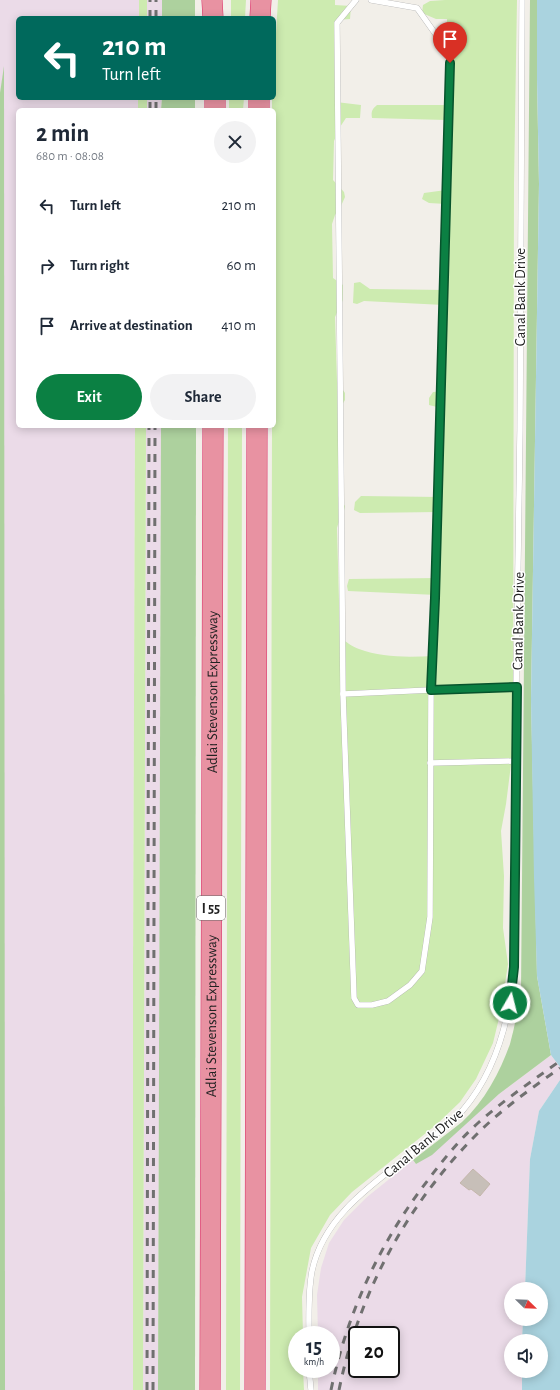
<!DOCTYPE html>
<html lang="en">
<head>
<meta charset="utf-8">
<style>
	:root { --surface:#fff; --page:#f2f2f3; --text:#1f2937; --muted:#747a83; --accent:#0b8043 }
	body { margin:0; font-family:"Alegreya Sans",sans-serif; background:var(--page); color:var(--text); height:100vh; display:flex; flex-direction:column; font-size:15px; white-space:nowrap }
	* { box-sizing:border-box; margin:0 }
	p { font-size:13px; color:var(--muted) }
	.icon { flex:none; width:22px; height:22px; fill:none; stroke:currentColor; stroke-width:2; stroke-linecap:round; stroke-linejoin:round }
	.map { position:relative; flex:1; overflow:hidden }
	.drawer { position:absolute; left:16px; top:108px; width:260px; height:320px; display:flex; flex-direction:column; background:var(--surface); border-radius:6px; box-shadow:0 2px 10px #0003 }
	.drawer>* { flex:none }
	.hud { position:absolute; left:16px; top:16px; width:260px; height:84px; border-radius:6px; box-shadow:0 2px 10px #0003; background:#00695c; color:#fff; overflow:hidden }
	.needle { width:26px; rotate:113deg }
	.fabs { position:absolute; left:504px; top:1282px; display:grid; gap:8px }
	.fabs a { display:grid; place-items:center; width:44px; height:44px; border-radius:50%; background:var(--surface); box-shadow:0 2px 10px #0003; font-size:20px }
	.speed { position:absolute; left:288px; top:1326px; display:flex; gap:8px; font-size:20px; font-weight:700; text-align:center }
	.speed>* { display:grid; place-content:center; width:52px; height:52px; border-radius:50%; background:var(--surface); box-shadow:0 2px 10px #0003; line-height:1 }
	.speed small { font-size:10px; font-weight:400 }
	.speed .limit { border:2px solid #111; border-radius:6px; background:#fff; color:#111 }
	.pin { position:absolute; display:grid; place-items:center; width:34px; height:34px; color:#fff; margin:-41px -17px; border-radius:50% 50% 50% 0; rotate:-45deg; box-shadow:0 0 4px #0007 }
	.pin .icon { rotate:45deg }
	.me { position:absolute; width:44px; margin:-22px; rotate:8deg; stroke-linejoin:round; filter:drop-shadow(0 0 3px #0008) }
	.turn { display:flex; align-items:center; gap:14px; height:84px; padding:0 20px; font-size:18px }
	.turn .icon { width:52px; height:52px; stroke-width:2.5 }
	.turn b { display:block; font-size:28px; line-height:34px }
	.round { display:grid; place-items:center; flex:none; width:42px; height:42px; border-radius:21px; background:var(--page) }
	.head { display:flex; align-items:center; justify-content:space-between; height:68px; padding:0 20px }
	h1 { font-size:24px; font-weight:700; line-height:30px }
	.cta { display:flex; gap:8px; margin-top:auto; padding:8px 20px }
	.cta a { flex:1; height:46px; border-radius:24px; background:var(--accent); color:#fff; font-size:16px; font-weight:700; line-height:46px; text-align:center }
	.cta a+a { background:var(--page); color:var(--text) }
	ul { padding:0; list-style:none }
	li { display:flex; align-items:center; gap:12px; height:60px; padding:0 20px }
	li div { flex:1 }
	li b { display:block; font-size:15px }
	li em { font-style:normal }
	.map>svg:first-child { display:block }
	.industrial { fill:#ebdbe8; fill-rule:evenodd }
	.grass { fill:#cdebb0 }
	.forest { fill:#add19e }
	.water { fill:#aad3df }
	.building { fill:#c7bfb8; stroke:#c4b6ab }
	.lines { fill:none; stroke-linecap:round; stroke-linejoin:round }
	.service-casing { stroke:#a9a9a9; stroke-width:6 }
	.motorway-casing { stroke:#dc2a67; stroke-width:21 }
	.service { stroke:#fff; stroke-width:5.5 }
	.motorway { stroke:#e892a2; stroke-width:20 }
	.rail { stroke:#707070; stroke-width:3; stroke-dasharray:8 8; stroke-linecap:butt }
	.route-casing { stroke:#07532c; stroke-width:10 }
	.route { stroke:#0b8043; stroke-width:7 }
	.labels { text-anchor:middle; stroke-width:3; stroke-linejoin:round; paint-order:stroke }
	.shield { fill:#fff; stroke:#646464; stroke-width:1 }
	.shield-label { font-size:14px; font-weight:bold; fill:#222 }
	.street-label { font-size:15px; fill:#222; stroke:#fff }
</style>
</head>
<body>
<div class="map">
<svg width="560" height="1390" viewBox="0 0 560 1390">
	<rect width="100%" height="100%" fill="#f2efe9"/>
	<g class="industrial">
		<path d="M0 0H139V18H18V98H138V110H18V426H135L133 974V1390H0Z"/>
		<rect x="147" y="0" width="15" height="18"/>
		<path d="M147 98H162L161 110H147Z"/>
		<path d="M146 426H161L158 1390H143Z"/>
		<path d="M551 1055 560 1067V1080L539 1111 530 1159 525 1289H511V1319H523L522 1341H511V1371H522V1390H318V1369H331V1335H318L317 1295 321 1268 329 1243 344 1220 367 1197 413 1160 416 1164 499 1094ZM357 1335H391V1369H357Z"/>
	</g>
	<g class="grass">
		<rect x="139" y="0" width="8" height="18"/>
		<path d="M231 0H246L245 18H231Z"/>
		<path d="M278 0H335V5L351 6 350 19 336 20V102L361 105 360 118H346L340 127 334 141 333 180 344 192 345 197 341 206 335 215 332 224 333 278 343 285V300L335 317 337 381 345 393V400L339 410 338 496 345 506C344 514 339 520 337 528L340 638C346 641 352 647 359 649 382 658 409 657 434 656L437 595 348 591 347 586 349 579 438 578 439 512 360 513 354 510 355 502 361 496 440 497 441 408 429 405V398L433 392 444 391V305L364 301 357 304 353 303 354 283 360 282 370 289 445 290 446 204 429 203 422 199 424 193 446 190V120L372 118C371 112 372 109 377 105H446L447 19H436L422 13 423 5 430 1 445 0H517L514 183 513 749 506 804 501 831 504 876 503 928 508 964 501 1010 493 1043 476 1079 460 1102 436 1125 352 1192 330 1215 311 1248 302 1297 303 1335H297V1369H303L304 1390H270L272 426H274V110H272V98H274V67Z"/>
		<rect x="138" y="98" width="9" height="12"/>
		<path d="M229 98H244L243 110H229Z"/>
		<path d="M135 426H146L143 1390H133V974Z"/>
		<path d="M228 426H242L240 1390H226Z"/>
	</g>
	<g class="forest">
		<rect x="162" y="0" width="33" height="18"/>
		<path d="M530 0H537V79L539 184 531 699 537 976 551 1055 499 1094 432 1155 416 1164 413 1160C429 1147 446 1135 462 1122 484 1102 500 1072 510 1044 515 1026 518 1008 521 990Z"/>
		<path d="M4 66 5 1390H0V93Z"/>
		<path d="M162 98H195V110H161Z"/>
		<path d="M161 426H196L195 1390H158Z"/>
	</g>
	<g class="water">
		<path d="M537 0H560V1067L551 1055 537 976 534 878 531 699 539 184 537 79Z"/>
		<path d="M560 1080V1390H522V1371H541V1341H522L523 1319H541V1289H525L530 1159 539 1111Z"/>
	</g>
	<path class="building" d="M473 1169 490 1184 480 1196 471 1189 469 1190 460 1183Z"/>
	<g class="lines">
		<g class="service-casing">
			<g id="service">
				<path d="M356 0 337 23 343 694 354 998 358 1005H372L388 1001 410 985 422 971 430 917 431 690 435 598 450 63 449 53 417 8 371 0"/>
				<path d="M343 694 431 690 517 687"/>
				<path d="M430 763 515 761"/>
				<path d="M309 1335C309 1314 308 1292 312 1271 324 1214 376 1182 419 1148 433 1136 450 1125 463 1110 496 1071 510 1018 514 967L515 761 520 430 522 0"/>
				<path d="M309 1369 311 1390"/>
			</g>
		</g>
		<g class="motorway-casing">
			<g id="motorway">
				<path d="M212 0 213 18"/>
				<path d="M260 18 261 0"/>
				<path d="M215 110V98"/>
				<path d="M259 110V98"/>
				<path id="s1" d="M210 1390 213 426"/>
				<path d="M255 1390 257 426"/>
			</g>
		</g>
		<use href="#service" class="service"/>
		<use href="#motorway" class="motorway"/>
		<g class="rail">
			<path d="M150 18V0"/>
			<path d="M156 18V0"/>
			<path d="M150 110V98"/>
			<path d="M156 110V98"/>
			<path d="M147 1390 149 426"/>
			<path d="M153 1390 155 426"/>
			<path d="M331 1390C347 1313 380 1242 428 1180 443 1160 459 1140 478 1123 504 1100 532 1081 560 1061"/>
			<path d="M339 1390C359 1291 409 1201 481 1130 505 1107 533 1087 560 1068"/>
		</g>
	</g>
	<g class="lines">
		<g class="route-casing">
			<path id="route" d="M450 63 435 598 431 690 517 687 514 967 510 1003"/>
		</g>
		<use href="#route" class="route"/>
	</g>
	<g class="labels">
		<rect class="shield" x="197" y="896" width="28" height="24" rx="3"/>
		<g class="shield-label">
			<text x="211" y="913">I 55</text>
		</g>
		<g class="street-label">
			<text transform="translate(520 297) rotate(-90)" y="5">Canal Bank Drive</text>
			<text transform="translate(518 621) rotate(-89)" y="5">Canal Bank Drive</text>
			<text dy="5" stroke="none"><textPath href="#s1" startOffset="698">Adlai Stevenson Expressway</textPath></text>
			<text dy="5" stroke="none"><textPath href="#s1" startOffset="374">Adlai Stevenson Expressway</textPath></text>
			<text transform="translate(423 1143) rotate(-40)" y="5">Canal Bank Drive</text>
		</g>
	</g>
</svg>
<div class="fabs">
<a><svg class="needle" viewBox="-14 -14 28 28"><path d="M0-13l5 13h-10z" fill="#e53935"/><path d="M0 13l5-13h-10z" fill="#747a83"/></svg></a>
<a><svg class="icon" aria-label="sound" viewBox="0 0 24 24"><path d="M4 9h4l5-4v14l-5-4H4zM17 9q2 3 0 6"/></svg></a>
</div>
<div class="speed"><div>15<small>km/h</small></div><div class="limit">20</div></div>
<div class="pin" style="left:450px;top:63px;background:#d93025"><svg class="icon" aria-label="arrive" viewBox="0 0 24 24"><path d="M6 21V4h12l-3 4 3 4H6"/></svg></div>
<svg class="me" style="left:510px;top:1003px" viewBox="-20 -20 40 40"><circle r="17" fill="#0b8043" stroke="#fff" stroke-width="3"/><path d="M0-11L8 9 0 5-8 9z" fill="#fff"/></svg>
<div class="hud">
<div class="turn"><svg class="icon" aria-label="left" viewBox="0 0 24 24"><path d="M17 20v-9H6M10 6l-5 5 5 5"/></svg><div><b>210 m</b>Turn left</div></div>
</div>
<section class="drawer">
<div class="head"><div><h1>2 min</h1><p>680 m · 08:08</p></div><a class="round"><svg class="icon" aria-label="close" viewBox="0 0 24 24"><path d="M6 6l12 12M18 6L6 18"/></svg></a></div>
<ul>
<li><svg class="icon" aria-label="left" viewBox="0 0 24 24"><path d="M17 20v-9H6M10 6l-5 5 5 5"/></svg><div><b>Turn left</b></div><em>210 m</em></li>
<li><svg class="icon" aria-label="right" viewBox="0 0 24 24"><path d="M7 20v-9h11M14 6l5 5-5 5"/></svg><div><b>Turn right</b></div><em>60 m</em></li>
<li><svg class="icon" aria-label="arrive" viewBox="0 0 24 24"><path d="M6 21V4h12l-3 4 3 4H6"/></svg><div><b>Arrive at destination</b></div><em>410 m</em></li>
</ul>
<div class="cta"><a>Exit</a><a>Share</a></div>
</section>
</div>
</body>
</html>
